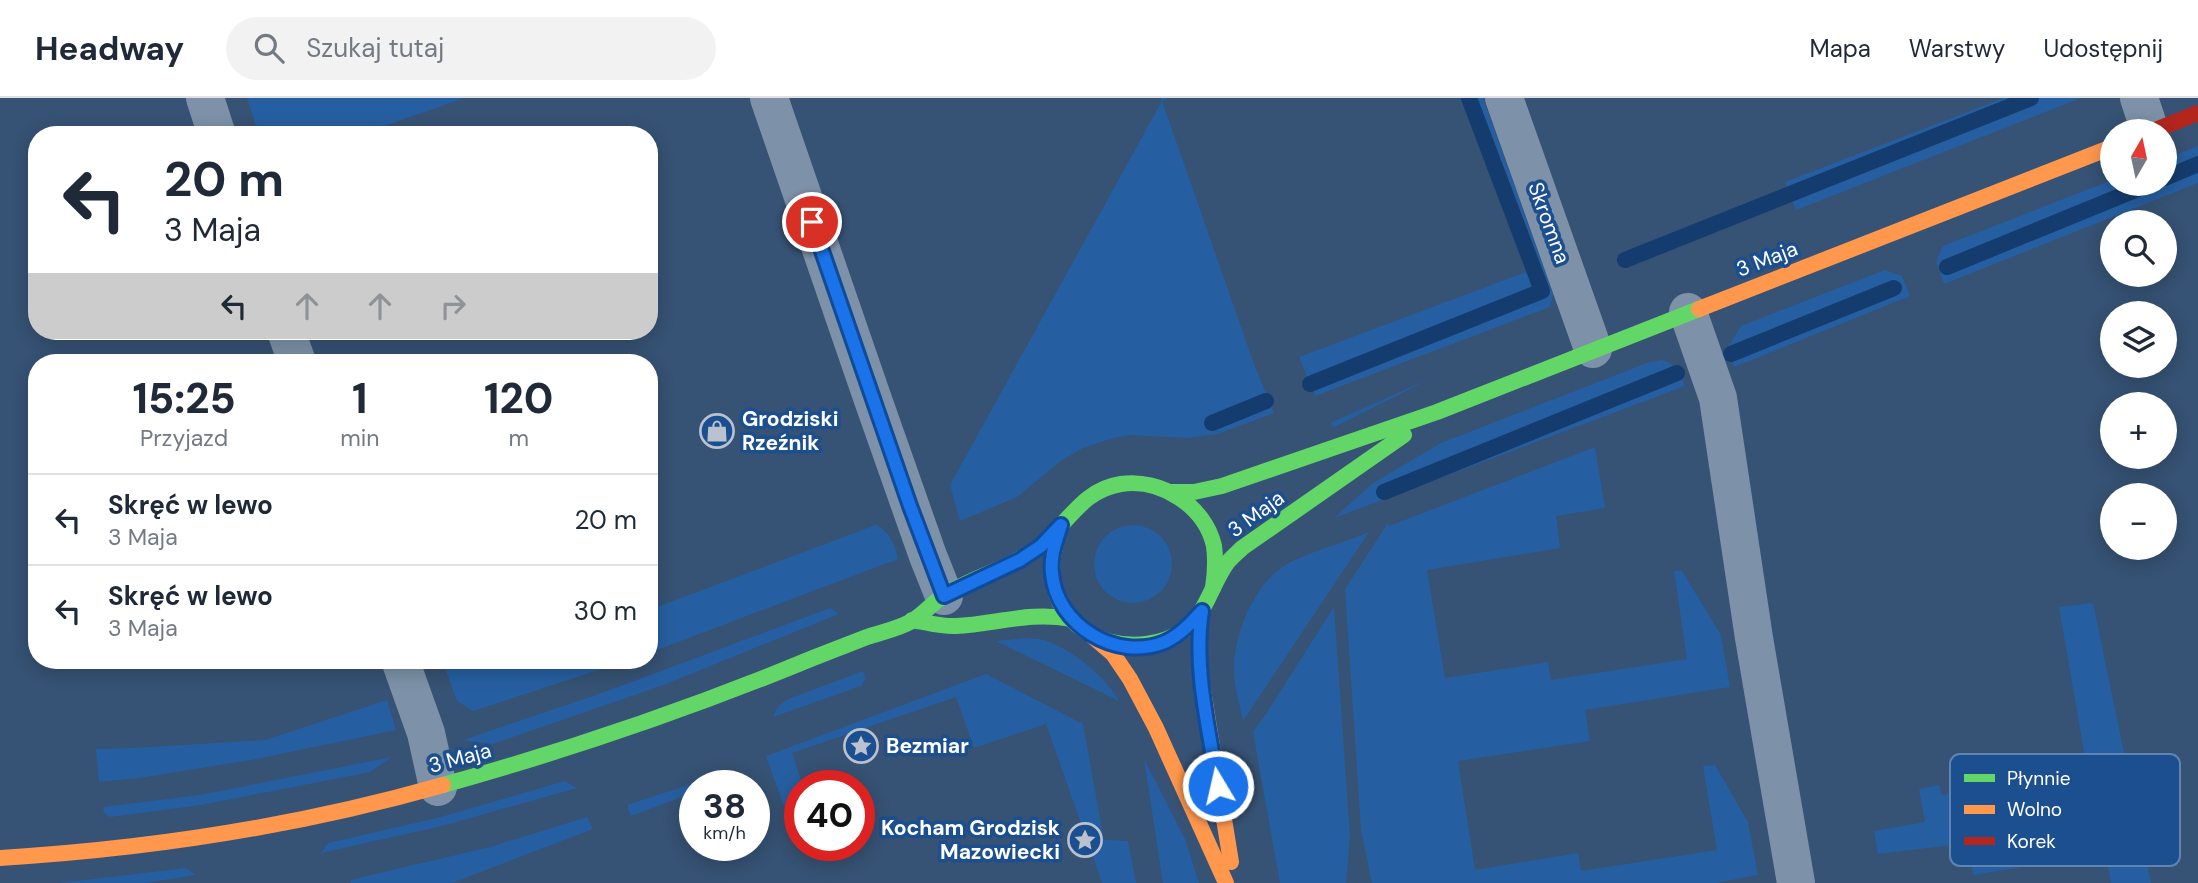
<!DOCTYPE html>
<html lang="pl">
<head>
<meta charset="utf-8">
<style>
	:root { --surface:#fff; --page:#f2f2f3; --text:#1f2937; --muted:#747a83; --line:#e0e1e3 }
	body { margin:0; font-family:"DM Sans",sans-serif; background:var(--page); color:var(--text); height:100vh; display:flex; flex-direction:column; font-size:26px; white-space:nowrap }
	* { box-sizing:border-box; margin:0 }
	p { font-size:23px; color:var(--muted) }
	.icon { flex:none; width:38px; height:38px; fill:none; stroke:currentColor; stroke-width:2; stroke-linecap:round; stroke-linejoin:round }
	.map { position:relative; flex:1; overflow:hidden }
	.details { position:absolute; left:28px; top:256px; width:630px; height:315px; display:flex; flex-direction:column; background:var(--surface); border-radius:28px; box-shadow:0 4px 18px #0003 }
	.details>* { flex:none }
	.hud { position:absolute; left:28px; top:28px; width:630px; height:214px; border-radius:28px; box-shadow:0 4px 18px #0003; background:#fff; color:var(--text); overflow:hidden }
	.needle { width:46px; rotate:9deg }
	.buttons { position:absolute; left:2100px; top:21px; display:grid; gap:14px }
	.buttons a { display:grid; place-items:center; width:77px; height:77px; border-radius:50%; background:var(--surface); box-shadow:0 4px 18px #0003; font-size:35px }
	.speed { position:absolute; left:679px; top:672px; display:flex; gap:14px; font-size:35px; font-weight:700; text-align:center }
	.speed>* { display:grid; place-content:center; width:91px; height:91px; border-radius:50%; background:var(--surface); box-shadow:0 4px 18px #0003; line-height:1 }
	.speed small { font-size:18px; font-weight:400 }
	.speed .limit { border:10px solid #d22; background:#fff; color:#111 }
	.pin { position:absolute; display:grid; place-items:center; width:60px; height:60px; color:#fff; margin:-30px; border:4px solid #fff; border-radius:50%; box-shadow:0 2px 7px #0007 }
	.me { position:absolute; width:77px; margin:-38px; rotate:351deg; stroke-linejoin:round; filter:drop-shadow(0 0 5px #0008) }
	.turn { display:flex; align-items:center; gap:24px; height:147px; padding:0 21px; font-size:32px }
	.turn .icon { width:91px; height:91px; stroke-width:2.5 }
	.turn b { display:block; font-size:49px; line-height:60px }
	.lanes { display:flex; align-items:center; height:66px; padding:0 21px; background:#0003; justify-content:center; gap:35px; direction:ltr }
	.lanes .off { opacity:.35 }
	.eta { display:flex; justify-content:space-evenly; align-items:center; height:119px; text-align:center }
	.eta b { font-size:42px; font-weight:800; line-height:49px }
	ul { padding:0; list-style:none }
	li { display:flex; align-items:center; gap:21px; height:91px; padding:0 21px; border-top:2px solid var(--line) }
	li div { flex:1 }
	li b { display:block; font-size:26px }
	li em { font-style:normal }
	header { display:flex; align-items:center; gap:42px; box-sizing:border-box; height:98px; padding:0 35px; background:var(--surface); border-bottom:2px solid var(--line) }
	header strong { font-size:33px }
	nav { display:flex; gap:38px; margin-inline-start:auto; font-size:24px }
	.search { width:490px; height:63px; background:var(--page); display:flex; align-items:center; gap:18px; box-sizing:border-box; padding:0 24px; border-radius:38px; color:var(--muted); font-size:26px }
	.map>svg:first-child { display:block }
	.green { fill:#265fa1 }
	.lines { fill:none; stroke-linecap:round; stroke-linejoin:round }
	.stream { stroke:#153c6e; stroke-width:16 }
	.street { stroke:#7d92a8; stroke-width:38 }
	.fast { stroke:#63d668; stroke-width:16 }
	.slow { stroke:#ff974d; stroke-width:16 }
	.jam { stroke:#b3261e; stroke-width:16 }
	.route-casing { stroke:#114b97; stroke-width:18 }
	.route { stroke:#1a73e8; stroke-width:12 }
	.labels { text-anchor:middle; stroke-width:7; stroke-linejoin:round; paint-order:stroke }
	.street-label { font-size:21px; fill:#fff; stroke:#1b4f8f }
	.poi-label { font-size:21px; font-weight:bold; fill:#fff; stroke:#1b4f8f; text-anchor:start }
	.key { fill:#1b4f8f; stroke:#5f84b1; stroke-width:2 }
	.key-label { font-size:19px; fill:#fff }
</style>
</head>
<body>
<header>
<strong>Headway</strong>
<div class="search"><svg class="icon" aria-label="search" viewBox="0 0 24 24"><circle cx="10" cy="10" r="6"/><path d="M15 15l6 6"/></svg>Szukaj tutaj</div>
<nav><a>Mapa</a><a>Warstwy</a><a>Udostępnij</a></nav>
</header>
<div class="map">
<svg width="2198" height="785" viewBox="0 0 2198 785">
	<rect width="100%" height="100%" fill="#365274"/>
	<g class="green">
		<path d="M247 0H464L359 37H259Z"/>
		<path d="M1161 0H1169L1162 3 1254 266 1274 315 1218 336 1187 340 1131 337 1113 340 1083 350 1062 362 1017 399 960 423 950 387 1162 3Z"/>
		<path d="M1462 0H1483L1553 196 1550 209 1315 298 1299 259 1526 174Z"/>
		<path d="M2004 0H2081L1796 112 1785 84Z"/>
		<path d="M2198 48V85L1944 186 1936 163 1943 148 2112 82V86H2165V61Z"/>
		<path d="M1885 172 1902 178 1910 198 1734 269 1728 249 1741 228Z"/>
		<path d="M1661 262C1677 266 1679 273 1685 288L1334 420 1373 385 1441 345 1647 265Z"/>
		<path d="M1434 279 1334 329 1330 325Z"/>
		<path d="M1595 349 1605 410 1556 418 1560 450 1427 472 1445 580 1548 564 1551 582 1687 561 1674 473H1682L1721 537 1730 589 1585 612 1590 643 1458 663 1475 772 1578 755 1581 773 1717 752 1703 668 1715 667 1748 724 1758 777 1716 785H1372L1361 732 1345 491 1388 425 1389 428Z"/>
		<path d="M875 426C889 434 895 445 898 461L649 555V512L873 428Z"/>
		<circle cx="1133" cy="466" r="39"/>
		<path d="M1369 434 1243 623C1240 608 1235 591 1234 576 1232 538 1255 483 1289 465 1314 452 1343 445 1369 434Z"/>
		<path d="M2093 505 2151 785H2111L2106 756 1973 777 1969 745 1878 756 1874 733 1925 724 1919 691 1939 687 1942 697 2064 674 2063 665 2085 660 2059 509Z"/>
		<path d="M1334 509 1350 738 1346 785H1280L1253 634 1268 613Z"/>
		<path d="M830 510 839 516 666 586 493 646 463 642 602 595Z"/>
		<path d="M1024 540C1032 541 1040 540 1047 543 1074 553 1105 578 1119 603L996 543Z"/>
		<path d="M442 562H487L491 567 507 562H629L473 613 457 603Z"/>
		<path d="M863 573 866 580 861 588 773 619 778 609 786 602Z"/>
		<path d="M986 576 1083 626 1104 742 1128 743 1136 785H1102L1046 626 974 650 956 599 792 655 803 688H800V709L792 711 783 706 766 658Z"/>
		<path d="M387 602 396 632 251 662 139 680 99 684 96 651 134 650 265 642Z"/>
		<path d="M392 659 370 674 201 707 110 719 104 715 103 709 200 697Z"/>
		<path d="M1144 661 1185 741 1199 785H1163Z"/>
		<path d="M719 677 722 683 710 688H695V694L631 718 627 707Z"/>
		<path d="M565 683 577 690 442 728 321 755 328 745 437 720Z"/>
		<path d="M587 719 593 731 452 785H351L350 782 490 749Z"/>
		<path d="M186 770 196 777 145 785H60Z"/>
	</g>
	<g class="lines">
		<g class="stream">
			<path d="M2165 80 2198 66"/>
			<path d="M1625 162 2031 0"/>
			<path d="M1947 169 2150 86"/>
			<path d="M1731 256 1894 190"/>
			<path d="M1310 286 1542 193 1469 0"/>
			<path d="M1212 325 1266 303"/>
			<path d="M1384 394 1677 275"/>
		</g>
		<g class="street">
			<path d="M205 0 217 37"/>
			<path d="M769 0 872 299 928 458 944 498"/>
			<path d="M1504 0 1593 251"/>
			<path d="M2139 0 2150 33"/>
			<path d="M1688 214 1718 300 1754 540 1796 785"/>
			<path d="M286 233 297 264"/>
			<path d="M400 562 426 635 438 689"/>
		</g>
		<g class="fast">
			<path d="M1171 394H1194L1222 388 1437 314 1699 211"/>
			<path d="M1061 427C1054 450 1048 472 1056 496 1073 547 1141 560 1183 533 1206 517 1211 487 1227 465 1231 460 1237 455 1242 450L1404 337"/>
			<path d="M912 522C926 524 941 529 956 528 995 526 1031 513 1071 521"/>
			<path d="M443 687C569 652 692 610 813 560 831 553 849 546 867 539 882 534 898 531 912 523 924 516 933 504 945 497 973 479 1007 471 1035 452 1066 430 1080 392 1121 386 1161 380 1205 408 1214 448 1216 462 1215 476 1213 490"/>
		</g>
		<g class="slow">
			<path d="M1699 211 2112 49"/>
			<path d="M1202 513 1199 546 1201 580 1231 764"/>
			<path d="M1092 538 1113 556 1130 581 1156 630 1226 785"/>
			<path d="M0 760C149 751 299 728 443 687"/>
		</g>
		<path class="jam" d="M2153 33 2198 15"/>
	</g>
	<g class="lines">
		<g class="route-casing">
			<path id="route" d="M812 124 910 408 944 498 1020 462 1041 448 1061 427C1056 443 1050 458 1052 475 1056 527 1116 564 1165 544 1180 537 1191 525 1202 513 1193 570 1209 631 1218 688"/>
		</g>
		<use href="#route" class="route"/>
	</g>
	<defs>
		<g id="shop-ring" transform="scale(1.75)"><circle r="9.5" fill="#1b4f8f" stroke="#b9c2ce" stroke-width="1.5"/><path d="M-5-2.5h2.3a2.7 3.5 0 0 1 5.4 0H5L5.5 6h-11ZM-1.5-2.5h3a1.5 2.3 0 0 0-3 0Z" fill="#b9c2ce"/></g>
		<g id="sight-ring" transform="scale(1.75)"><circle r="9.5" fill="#1b4f8f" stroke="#b9c2ce" stroke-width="1.5"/><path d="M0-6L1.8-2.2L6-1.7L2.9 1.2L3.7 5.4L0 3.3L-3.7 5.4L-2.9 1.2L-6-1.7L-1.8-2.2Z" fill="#b9c2ce"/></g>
	</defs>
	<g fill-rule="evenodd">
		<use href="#shop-ring" x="717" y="333"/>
		<use href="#sight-ring" x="861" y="648"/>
		<use href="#sight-ring" x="1085" y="742"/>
	</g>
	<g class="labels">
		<g class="street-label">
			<text transform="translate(1549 125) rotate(70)" y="7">Skromna</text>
			<text transform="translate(1767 161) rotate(-21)" y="7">3 Maja</text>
			<text transform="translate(1256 416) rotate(-36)" y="7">3 Maja</text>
			<text transform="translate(460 660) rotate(-15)" y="7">3 Maja</text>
		</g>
		<g class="poi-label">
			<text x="742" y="328">Grodziski<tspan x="742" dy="24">Rzeźnik</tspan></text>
			<text x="886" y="655">Bezmiar</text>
			<text x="1060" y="737" text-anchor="end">Kocham Grodzisk<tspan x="1060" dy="24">Mazowiecki</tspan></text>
		</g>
	</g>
	<rect x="1950" y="656" width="230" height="112" rx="10" class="key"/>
	<rect x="1964" y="676" width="31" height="8" fill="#63d668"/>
	<rect x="1964" y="707" width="31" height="9" fill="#ff974d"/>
	<rect x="1964" y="739" width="31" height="8" fill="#b3261e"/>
	<g class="key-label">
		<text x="2007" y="687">Płynnie</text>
		<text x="2007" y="718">Wolno</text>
		<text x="2007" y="750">Korek</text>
	</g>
</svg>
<div class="buttons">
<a><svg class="needle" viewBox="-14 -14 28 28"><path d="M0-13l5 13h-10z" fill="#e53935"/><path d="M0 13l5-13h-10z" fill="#747a83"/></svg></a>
<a><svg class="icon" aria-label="search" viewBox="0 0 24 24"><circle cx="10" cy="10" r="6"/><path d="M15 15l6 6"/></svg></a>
<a><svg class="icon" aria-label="layers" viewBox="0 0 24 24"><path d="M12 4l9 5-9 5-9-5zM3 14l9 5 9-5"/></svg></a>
<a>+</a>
<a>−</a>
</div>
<div class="speed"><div>38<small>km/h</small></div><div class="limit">40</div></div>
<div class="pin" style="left:812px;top:124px;background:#d93025"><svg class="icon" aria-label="arrive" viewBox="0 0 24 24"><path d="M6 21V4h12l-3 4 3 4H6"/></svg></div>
<svg class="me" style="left:1218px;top:688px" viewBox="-20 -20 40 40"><circle r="17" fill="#1a73e8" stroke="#fff" stroke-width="3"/><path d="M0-11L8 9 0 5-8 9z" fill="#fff"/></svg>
<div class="hud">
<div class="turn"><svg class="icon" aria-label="left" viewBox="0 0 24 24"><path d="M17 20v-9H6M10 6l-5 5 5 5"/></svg><div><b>20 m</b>3 Maja</div></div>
<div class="lanes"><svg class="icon" aria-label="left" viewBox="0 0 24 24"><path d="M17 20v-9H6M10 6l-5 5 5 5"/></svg><svg class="icon off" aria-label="ahead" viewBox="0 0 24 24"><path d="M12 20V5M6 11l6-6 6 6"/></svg><svg class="icon off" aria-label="ahead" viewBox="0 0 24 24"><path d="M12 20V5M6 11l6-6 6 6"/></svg><svg class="icon off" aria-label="right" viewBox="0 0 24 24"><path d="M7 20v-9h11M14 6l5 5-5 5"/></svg></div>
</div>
<section class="details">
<div class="eta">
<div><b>15:25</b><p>Przyjazd</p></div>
<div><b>1</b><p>min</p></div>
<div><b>120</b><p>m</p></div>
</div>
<ul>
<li><svg class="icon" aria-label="left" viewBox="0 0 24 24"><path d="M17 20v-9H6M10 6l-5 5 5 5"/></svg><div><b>Skręć w lewo</b><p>3 Maja</p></div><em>20 m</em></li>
<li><svg class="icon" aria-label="left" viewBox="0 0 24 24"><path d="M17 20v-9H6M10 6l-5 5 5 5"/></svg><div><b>Skręć w lewo</b><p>3 Maja</p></div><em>30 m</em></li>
</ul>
</section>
</div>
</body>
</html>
